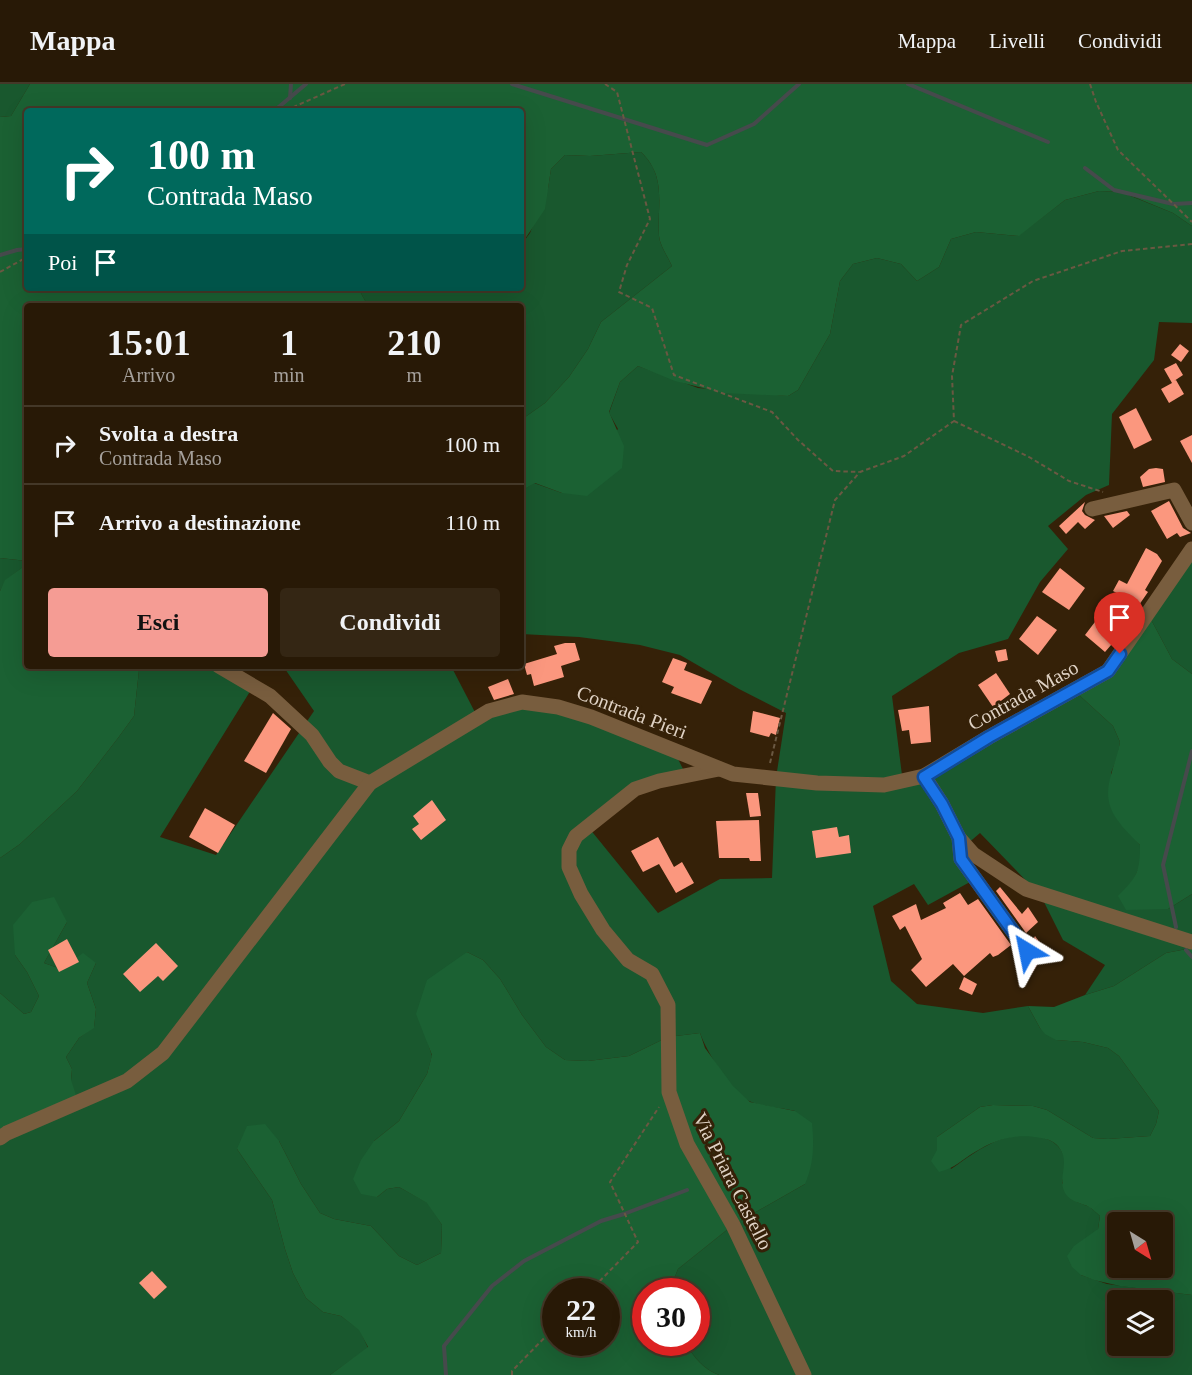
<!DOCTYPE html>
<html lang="it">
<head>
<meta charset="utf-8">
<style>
	:root { --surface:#281906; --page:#342614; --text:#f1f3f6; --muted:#a5a09b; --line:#443828; --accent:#f59c94 }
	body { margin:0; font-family:"Times New Roman",serif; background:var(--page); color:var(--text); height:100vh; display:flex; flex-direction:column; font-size:22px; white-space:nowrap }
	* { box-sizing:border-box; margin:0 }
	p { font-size:20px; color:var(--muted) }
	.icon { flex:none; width:33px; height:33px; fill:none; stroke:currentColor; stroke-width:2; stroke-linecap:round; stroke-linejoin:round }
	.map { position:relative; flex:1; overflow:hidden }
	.panel { position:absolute; left:24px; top:219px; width:500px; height:366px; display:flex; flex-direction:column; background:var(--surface); border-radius:6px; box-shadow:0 6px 24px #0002,0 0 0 2px var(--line) }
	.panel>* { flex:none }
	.hud { position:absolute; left:24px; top:24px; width:500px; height:183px; border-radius:6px; box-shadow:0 6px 24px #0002,0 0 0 2px var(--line); background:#00695c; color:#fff; overflow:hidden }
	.needle { width:39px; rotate:143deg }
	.fabs { position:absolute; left:1107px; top:1128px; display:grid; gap:12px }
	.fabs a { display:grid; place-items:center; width:66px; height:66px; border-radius:6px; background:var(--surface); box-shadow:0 6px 24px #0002,0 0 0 2px var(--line); font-size:30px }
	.speed { position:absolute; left:542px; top:1194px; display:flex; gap:12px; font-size:30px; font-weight:700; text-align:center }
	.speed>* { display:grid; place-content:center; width:78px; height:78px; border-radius:50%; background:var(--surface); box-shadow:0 6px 24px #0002,0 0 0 2px var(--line); line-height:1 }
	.speed small { font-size:15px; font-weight:400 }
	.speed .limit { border:9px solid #d22; background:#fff; color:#111 }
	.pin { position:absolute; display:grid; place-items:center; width:51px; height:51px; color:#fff; margin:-62px -26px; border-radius:50% 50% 50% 0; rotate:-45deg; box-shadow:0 0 6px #0007 }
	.pin .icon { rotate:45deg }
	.me { position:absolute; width:66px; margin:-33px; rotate:325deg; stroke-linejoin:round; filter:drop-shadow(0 0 4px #0008) }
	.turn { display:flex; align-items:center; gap:21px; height:126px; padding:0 24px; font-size:27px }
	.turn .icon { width:78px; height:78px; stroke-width:2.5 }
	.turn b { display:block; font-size:42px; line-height:51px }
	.then { display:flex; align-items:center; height:57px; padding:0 24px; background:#0003; gap:12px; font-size:22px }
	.eta { display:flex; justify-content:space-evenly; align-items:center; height:102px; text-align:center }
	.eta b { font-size:36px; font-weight:600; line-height:42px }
	.button { display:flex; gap:12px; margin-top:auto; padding:12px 24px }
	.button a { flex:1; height:69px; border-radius:6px; background:var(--accent); color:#111; font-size:24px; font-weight:600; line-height:69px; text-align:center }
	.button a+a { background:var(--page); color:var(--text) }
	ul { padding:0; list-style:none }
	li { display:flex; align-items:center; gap:18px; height:78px; padding:0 24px; border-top:2px solid var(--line) }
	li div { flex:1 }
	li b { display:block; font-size:22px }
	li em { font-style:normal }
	header { display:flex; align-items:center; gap:36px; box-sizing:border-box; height:84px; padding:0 30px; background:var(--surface); border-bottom:2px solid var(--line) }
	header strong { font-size:28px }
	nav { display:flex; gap:33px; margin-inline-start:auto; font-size:21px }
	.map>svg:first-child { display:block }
	.green { fill:#19582e; fill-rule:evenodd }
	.forest { fill:#1b6133; fill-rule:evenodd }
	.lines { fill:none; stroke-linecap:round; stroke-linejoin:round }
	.stream { stroke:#464a4c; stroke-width:4 }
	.building { fill:#fb977e }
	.path { stroke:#6a5842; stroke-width:2; stroke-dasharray:4.5 3; stroke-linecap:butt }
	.minor { stroke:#785d3e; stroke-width:15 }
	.route-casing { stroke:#114b97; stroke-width:15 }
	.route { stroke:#1a73e8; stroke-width:10 }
	.labels { text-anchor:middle; stroke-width:6; stroke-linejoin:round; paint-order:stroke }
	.street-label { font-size:20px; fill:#dfd2c4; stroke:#352108 }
</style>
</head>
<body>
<header>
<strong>Mappa</strong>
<nav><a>Mappa</a><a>Livelli</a><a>Condividi</a></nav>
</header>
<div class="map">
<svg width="1192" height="1291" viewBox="0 0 1192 1291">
	<rect width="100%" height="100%" fill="#352108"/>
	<g class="green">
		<path d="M0 0H30L11 32 0 33Z"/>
		<path d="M641 68C667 93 657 119 659 152 660 162 668 173 672 182L601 238 588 265 569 293 545 319 521 336 520 222H368L358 204H520L521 161 530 149 548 104 551 85 565 71 590 72Z"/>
		<path d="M1099 107 1121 108 1173 129 1192 142V239L1159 238 1154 276 1112 330 1109 401 1086 411 1048 442 1068 465 1040 498 1008 555 959 569 892 612 903 699 1078 610 1113 642 1120 658 1118 671 1111 689 1118 736 1140 761V781L1133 797 1150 824 1168 825 1192 810V864L1166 869 1114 902 1085 911 1105 881 1063 856 1041 812 980 749 959 767 970 798 928 821 914 800 873 822 891 897 917 920 983 929 1028 922 1040 944 1057 956 1083 958 1108 964 1119 972 1159 1027 1156 1040 1150 1052 1108 1055 1093 1054 1047 1026 1033 1022 993 1021 980 1023 937 1053 951 1085C967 1074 981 1063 999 1056 1019 1049 1055 1047 1064 1072 1067 1080 1064 1090 1062 1099L1077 1118 1090 1123 1100 1132 1098 1145 1081 1191 1107 1200 1192 1211V1291H719C703 1285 694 1273 685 1259L696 1258V1208L669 1207 678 1185 733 1141 805 1100 795 1027C783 1024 759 1022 749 1017 731 1006 707 969 700 949L668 953 629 972 588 977 565 976 546 963 522 931 500 895 483 876 467 868 427 956 432 972 427 990 399 1037 374 1057 377 1113 387 1105 399 1103 428 1119 442 1141 441 1169 417 1181 399 1172 371 1142 334 1135 320 1129 301 1100 279 1057 237 1065 272 1116 285 1165 293 1189 306 1214 323 1228 341 1232 360 1246 368 1264 330 1291H0V1056L71 996 72 985 66 973 79 954 94 943 96 925 87 899 96 879 61 885 44 879 67 838 15 871 27 888 39 912 31 928 24 930 0 909V774L20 760 77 707 118 654 134 632 139 586 142 582H227L254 601 160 753 216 771 314 627 283 582H451L479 636 509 622 546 621 674 667 684 687 585 739 658 829 720 795 772 794 776 694 786 629 739 605 680 571 640 561 579 553 521 550V407L534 399 562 409 618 345 609 329 620 298 638 282 698 304 788 312 798 306 830 250 840 197 853 180 877 174 901 180 917 197 939 183 951 155 976 148 1018 152 1065 116ZM1118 1216H1162V1262H1118Z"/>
		<path d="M1192 468V590L1172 575 1147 528Z"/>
		<path d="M0 474 27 477V480L6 496 0 507Z"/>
	</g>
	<g class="forest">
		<path d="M30 0H1192V142L1173 129 1122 108 1099 107 1065 116 1019 152 976 148 951 155 939 183 917 197 901 180 877 174 853 180 840 197 830 250 798 306 788 312 723 309 675 297 638 282 620 298 609 328 624 362 622 384 587 412 562 409 535 399 521 407V336L545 319 569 293 588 265 601 238 672 182C668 173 660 162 659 152 657 120 667 93 641 68L590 72 565 71 551 85 545 125 521 161 520 27H27V204H358L368 222H27V477L0 474V33L11 32Z"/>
		<path d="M27 480V582H142L139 586 134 632 118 654 77 707 20 760 0 774V507L5 496Z"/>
		<path d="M1147 528 1172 575 1192 590V810L1168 825 1126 826 1118 812C1137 793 1140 788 1140 761 1118 738 1101 724 1111 691 1114 679 1118 670 1120 658L1113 642 1078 610 1106 594Z"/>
		<path d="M54 813 67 838 44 879 61 885 83 869 96 879 87 899 96 925 94 944 79 954 66 973 72 985 71 996 79 1020 0 1056V909L24 930 31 928 39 912 27 888 15 871 13 841 32 818Z"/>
		<path d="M1192 864V1211L1120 1202 1094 1196 1081 1191 1072 1183 1067 1172 1074 1162 1098 1145 1100 1132C1096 1129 1093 1125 1089 1123 1082 1119 1070 1118 1065 1109 1057 1095 1070 1079 1060 1065 1056 1058 1048 1055 1041 1054 1016 1049 996 1055 975 1068 961 1076 956 1084 939 1088L931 1077 937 1066V1053L980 1023 993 1021 1033 1022 1047 1026 1093 1054 1108 1055 1150 1052 1156 1040 1159 1027 1119 972 1108 964 1083 958 1056 956 1045 950 1040 944 1028 922 1054 923 1085 911 1114 902 1166 869ZM1118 1138H1162V1184H1118Z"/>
		<path d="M467 868 483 876 500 895 522 931 546 963 565 976 588 977 629 972 668 953 700 949 705 964 733 1002 750 1018 795 1027 812 1039C814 1061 814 1079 805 1100L733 1141 678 1185 669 1207 645 1208V1258L685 1259C694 1273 703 1285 719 1291H330L368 1263 359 1246 341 1232 323 1228 306 1214 293 1189 285 1165 272 1116 237 1065 247 1042 265 1040 279 1057 301 1100 320 1129 334 1135 371 1142 399 1172 417 1181 441 1169 442 1141 427 1119 399 1103 387 1105 377 1113 361 1110 353 1095 361 1076 374 1057 399 1037 427 990 432 971 416 930 427 896ZM555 1208H606V1258H555Z"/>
	</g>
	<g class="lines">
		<g class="stream">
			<path d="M512 0 707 61 754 40 799 0"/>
			<path d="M908 0 1048 58"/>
			<path d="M290 14 291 0"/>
			<path d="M274 27 306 0"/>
			<path d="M1085 84 1114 106 1173 120 1192 119"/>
			<path d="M0 171 17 166 27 165"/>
			<path d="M1176 843 1163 781 1192 667"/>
			<path d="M1186 866 1192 873"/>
			<path d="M446 1291 444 1262 492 1202 524 1177 601 1137 624 1130 687 1106"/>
		</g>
	</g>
	<g class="building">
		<path d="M1180 260 1189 267 1181 278 1171 271Z"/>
		<path d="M1176 279 1183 291 1174 297 1176 296 1184 310 1169 319 1161 305 1172 299 1164 285Z"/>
		<path d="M1136 324 1152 356 1134 365 1119 333Z"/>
		<path d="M1192 351V379L1180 357Z"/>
		<path d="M1156 384 1163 385 1165 398 1143 403 1140 393 1149 385Z"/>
		<path d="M1169 417 1183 444 1191 449 1180 453 1177 449 1167 455 1151 427Z"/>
		<path d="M1085 418 1082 427 1085 431 1095 436 1085 445 1078 438 1066 450 1059 442Z"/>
		<path d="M1127 427 1130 431 1113 444 1104 432Z"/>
		<path d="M1146 464 1157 470 1162 477 1145 506 1148 508 1139 521 1113 507 1119 496 1127 500Z"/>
		<path d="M1060 484 1085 504 1069 526 1042 508Z"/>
		<path d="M1101 530 1116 543 1112 548 1118 553 1105 568 1085 551Z"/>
		<path d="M1037 532 1057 546 1038 571 1019 555Z"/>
		<path d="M565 559H575L580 576 561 582 564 593 534 602 531 590 527 591 524 580 557 570 554 562Z"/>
		<path d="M1006 565 1008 576 998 578 995 567Z"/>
		<path d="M673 574 687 579 684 586 712 597 701 620 671 609 674 603 662 598Z"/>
		<path d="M996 589 1010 610 993 623 978 601Z"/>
		<path d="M508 595 514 610 494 616 488 603Z"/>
		<path d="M929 622 931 658 911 660 909 646 902 647 898 626Z"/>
		<path d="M753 627 780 634 776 651 771 649 769 653 750 648Z"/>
		<path d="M273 629 291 645 266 689 244 677Z"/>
		<path d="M746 709H758L761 732 750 733Z"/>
		<path d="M432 716 446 736 421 756 412 745 419 740 413 732Z"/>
		<path d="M205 724 235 741 218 769 189 753Z"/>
		<path d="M759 736 761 777H750L749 774H719L716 737Z"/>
		<path d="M837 743 839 753 849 751 851 769 816 774 812 747Z"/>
		<path d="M658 753 674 783 682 778 694 799 676 809 659 780 643 788 631 767Z"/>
		<path d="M1000 803 1022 830 1028 823 1038 838 1026 849 996 807Z"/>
		<path d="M960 809 968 821 978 815 1011 861 998 871 993 873 990 869 964 892 953 880 926 903 911 886 922 875 905 842 900 846 892 832 916 820 921 836 946 824 943 819Z"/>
		<path d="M1035 852 1046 867 1032 889 1021 881 1023 876 1029 877 1036 872 1037 865 1032 858Z"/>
		<path d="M67 855 79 878 59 888 48 866Z"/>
		<path d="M156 859 178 882 163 897 158 892 140 908 123 890Z"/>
		<path d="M964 893 977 900 972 911 959 905Z"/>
		<path d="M152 1187 167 1203 154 1215 139 1199Z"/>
	</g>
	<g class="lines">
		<g class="path">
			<path d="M605 0 617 8 650 135 627 181 619 208 652 224 674 291 772 328 798 356 833 387 859 388"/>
			<path d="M1090 0 1096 18 1118 66 1192 138"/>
			<path d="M271 27 287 26 345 0"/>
			<path d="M0 188 27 173"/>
			<path d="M954 337 1029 373 1069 397 1103 408"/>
			<path d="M770 679 835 416 860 388 904 372 954 337 952 292 961 241 1033 197 1122 167 1192 160"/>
			<path d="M589 1208 638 1158 610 1098 659 1023"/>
			<path d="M512 1291V1287L555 1243"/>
		</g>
		<g class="minor">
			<path d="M1092 425 1174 406 1192 439"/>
			<path d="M219 582 270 612 312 651 330 678 339 687 370 699"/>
			<path d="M719 685 659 697 635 705 576 752 569 766V783L581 810 603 846 628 876 652 890 668 921 669 1008 687 1060 733 1141 804 1291"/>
			<path d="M924 692 942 720 959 754 961 775 1027 867"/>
			<path d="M959 754 973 770 1026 805 1192 858"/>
			<path d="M0 1054 7 1049 127 997 163 969 370 699 489 627 522 618 558 623 591 633 733 690 817 699 884 701 924 692 989 653 1108 587 1192 465"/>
		</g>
	</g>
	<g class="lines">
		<g class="route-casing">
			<path id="route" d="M1027 867 961 775 959 754 942 720 924 693 989 653 1108 587 1120 570"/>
		</g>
		<use href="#route" class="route"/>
	</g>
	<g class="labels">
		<g class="street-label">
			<text transform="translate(1023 611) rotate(-29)" y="7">Contrada Maso</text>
			<text transform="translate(632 628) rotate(21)" y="7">Contrada Pieri</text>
			<text transform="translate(733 1097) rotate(63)" y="7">Via Priara Castello</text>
		</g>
	</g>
</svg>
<div class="fabs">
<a><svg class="needle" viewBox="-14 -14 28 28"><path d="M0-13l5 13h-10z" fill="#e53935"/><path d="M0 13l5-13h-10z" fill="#a5a09b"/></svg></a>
<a><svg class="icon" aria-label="layers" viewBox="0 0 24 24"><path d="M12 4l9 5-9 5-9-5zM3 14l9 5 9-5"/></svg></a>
</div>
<div class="speed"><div>22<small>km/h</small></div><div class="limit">30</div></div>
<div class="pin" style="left:1120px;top:570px;background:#d93025"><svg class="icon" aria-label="arrive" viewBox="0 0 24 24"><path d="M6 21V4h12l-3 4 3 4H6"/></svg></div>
<svg class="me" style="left:1027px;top:867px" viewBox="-20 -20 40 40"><path d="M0-17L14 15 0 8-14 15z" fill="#1a73e8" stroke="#fff" stroke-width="4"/></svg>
<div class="hud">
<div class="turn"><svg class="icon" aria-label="right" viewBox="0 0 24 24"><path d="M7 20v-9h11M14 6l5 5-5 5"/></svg><div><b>100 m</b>Contrada Maso</div></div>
<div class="then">Poi<svg class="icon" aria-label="arrive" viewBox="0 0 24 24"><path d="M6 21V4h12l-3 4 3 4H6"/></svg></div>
</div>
<section class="panel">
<div class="eta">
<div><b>15:01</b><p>Arrivo</p></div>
<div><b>1</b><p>min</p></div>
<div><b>210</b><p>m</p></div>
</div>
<ul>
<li><svg class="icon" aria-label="right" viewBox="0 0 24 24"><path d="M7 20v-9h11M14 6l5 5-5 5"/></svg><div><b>Svolta a destra</b><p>Contrada Maso</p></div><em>100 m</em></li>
<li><svg class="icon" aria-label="arrive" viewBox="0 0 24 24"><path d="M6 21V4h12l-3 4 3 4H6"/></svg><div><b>Arrivo a destinazione</b></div><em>110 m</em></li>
</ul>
<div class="button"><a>Esci</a><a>Condividi</a></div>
</section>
</div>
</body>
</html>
